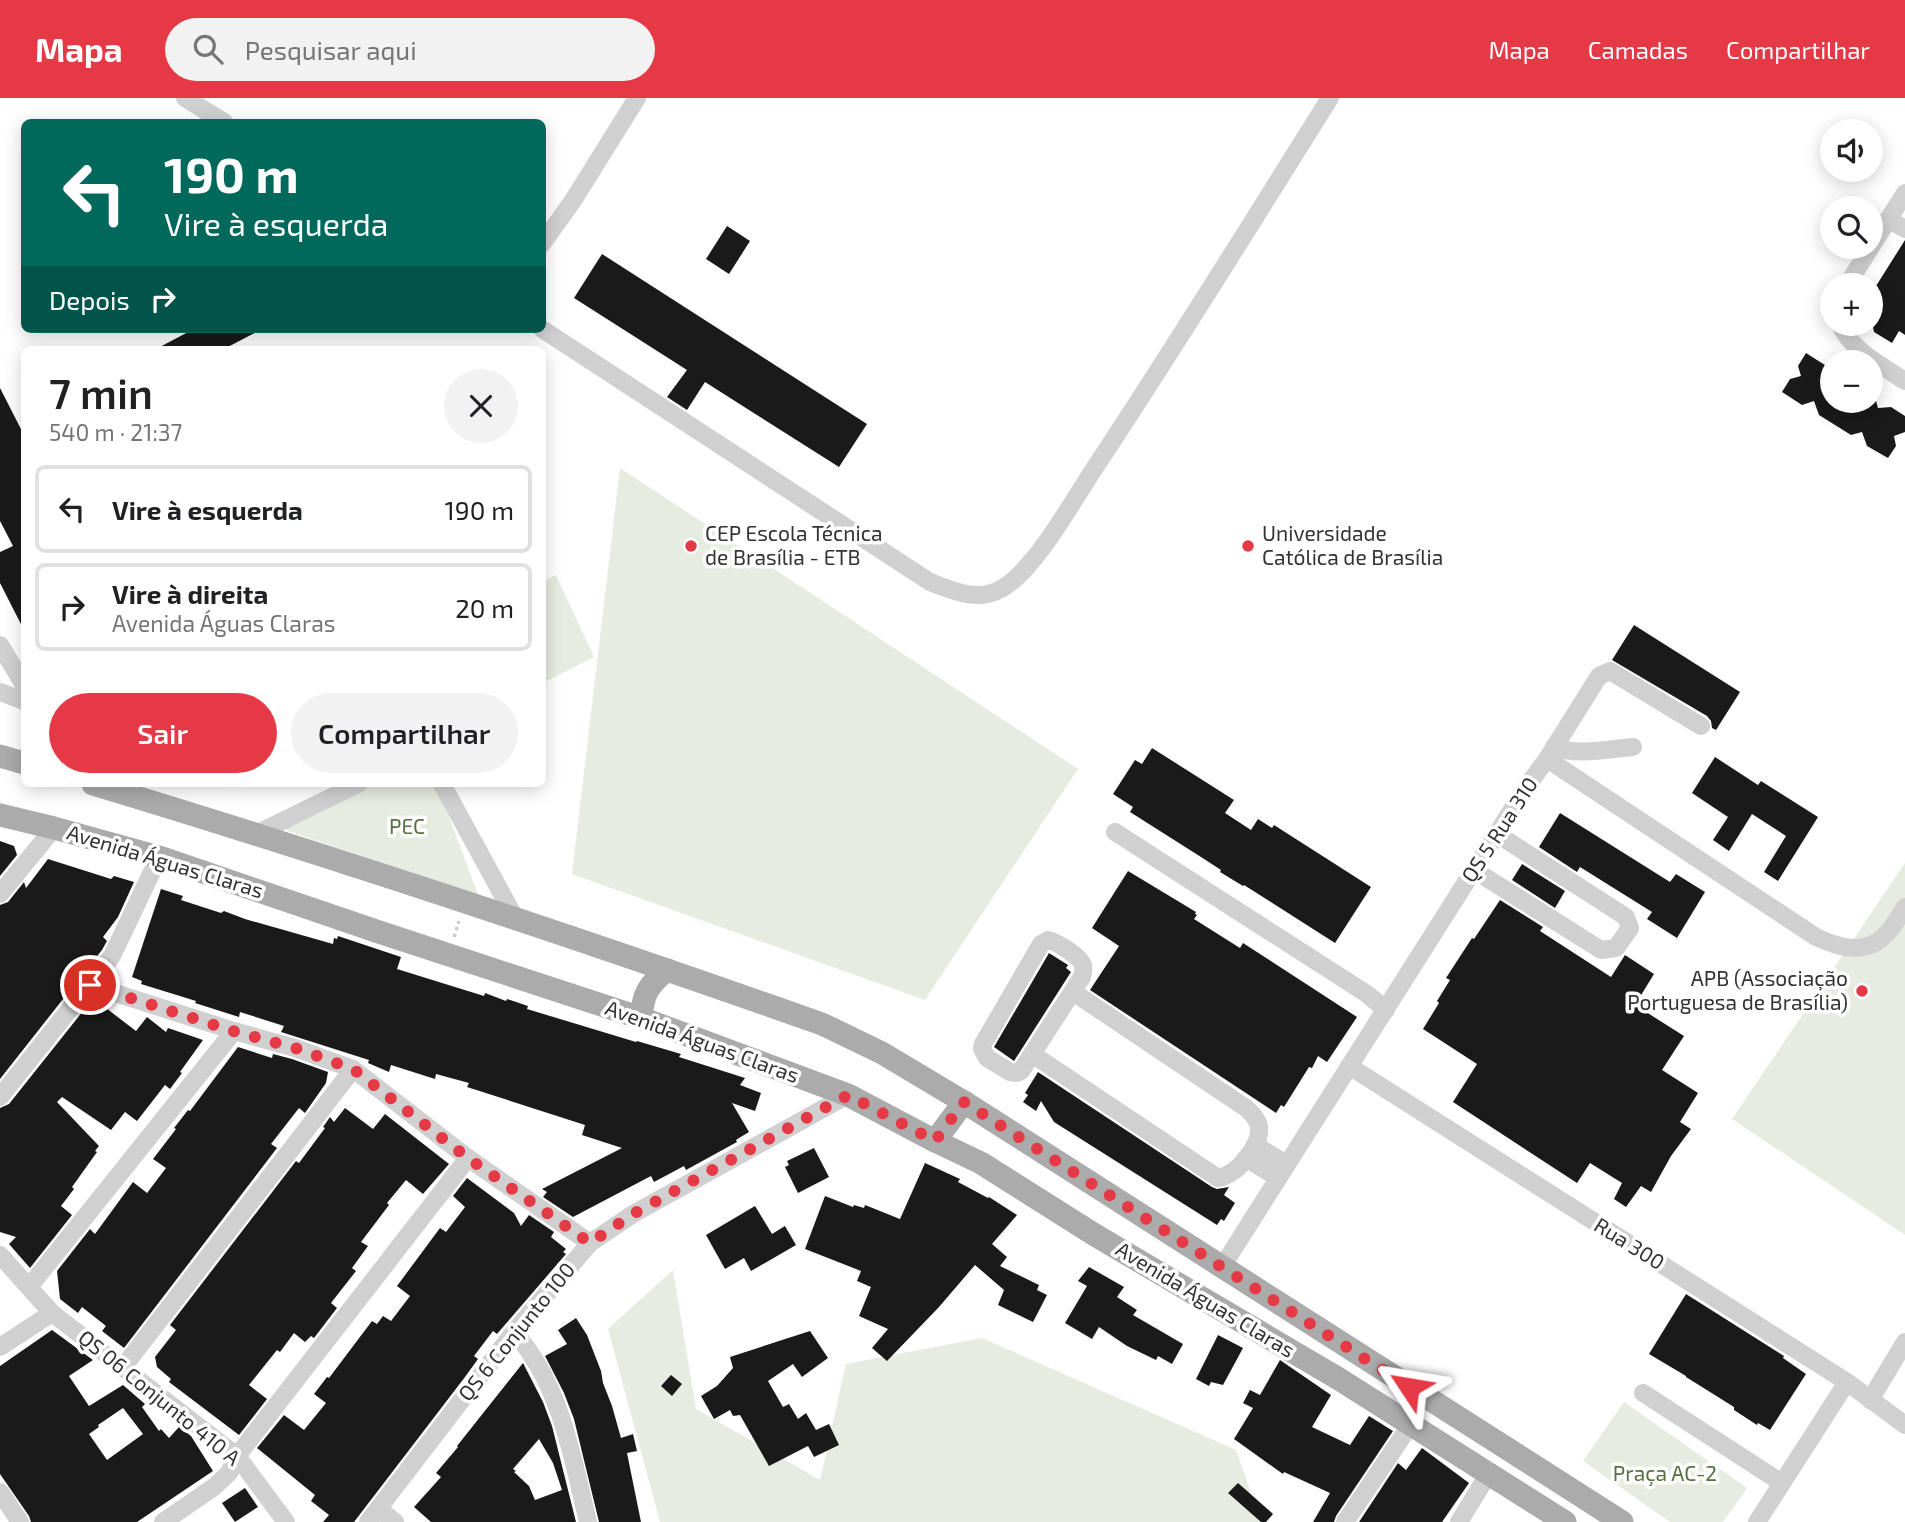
<!DOCTYPE html>
<html lang="pt">
<head>
<meta charset="utf-8">
<style>
	:root { --surface:#fff; --page:#f2f2f2; --text:#202124; --muted:#757577; --line:#e0e0e0; --accent:#e63946 }
	body { margin:0; font-family:"Exo 2",sans-serif; background:var(--page); color:var(--text); height:100vh; display:flex; flex-direction:column; font-size:26px; white-space:nowrap }
	* { box-sizing:border-box; margin:0 }
	p { font-size:23px; color:var(--muted) }
	.icon { flex:none; width:38px; height:38px; fill:none; stroke:currentColor; stroke-width:2; stroke-linecap:round; stroke-linejoin:round }
	.map { position:relative; flex:1; overflow:hidden }
	.panel { position:absolute; left:21px; top:248px; width:525px; height:441px; display:flex; flex-direction:column; background:var(--surface); border-radius:10px; box-shadow:0 4px 18px #0003 }
	.panel>* { flex:none }
	.banner { position:absolute; left:21px; top:21px; width:525px; height:214px; border-radius:10px; box-shadow:0 4px 18px #0003; background:#00695c; color:#fff; overflow:hidden }
	.tools { position:absolute; left:1820px; top:21px; display:grid; gap:14px }
	.tools a { display:grid; place-items:center; width:63px; height:63px; border-radius:50%; background:var(--surface); box-shadow:0 4px 18px #0003; font-size:35px }
	.pin { position:absolute; display:grid; place-items:center; width:60px; height:60px; color:#fff; margin:-30px; border:4px solid #fff; border-radius:50%; box-shadow:0 2px 7px #0007 }
	.me { position:absolute; width:77px; margin:-38px; rotate:303deg; stroke-linejoin:round; filter:drop-shadow(0 0 5px #0008) }
	.turn { display:flex; align-items:center; gap:24px; height:147px; padding:0 28px; font-size:32px }
	.turn .icon { width:91px; height:91px; stroke-width:2.5 }
	.turn b { display:block; font-size:49px; line-height:60px }
	.then { display:flex; align-items:center; height:66px; padding:0 28px; background:#0003; gap:14px; font-size:26px }
	.round { display:grid; place-items:center; flex:none; width:74px; height:74px; border-radius:37px; background:var(--page) }
	.headline { display:flex; align-items:center; justify-content:space-between; height:119px; padding:0 28px }
	h1 { font-size:42px; font-weight:600; line-height:52px }
	.cta { display:flex; gap:14px; margin-top:auto; padding:14px 28px }
	.cta a { flex:1; height:80px; border-radius:42px; background:var(--accent); color:#fff; font-size:28px; font-weight:600; line-height:80px; text-align:center }
	.cta a+a { background:var(--page); color:var(--text) }
	ul { padding:0; list-style:none }
	li { display:flex; align-items:center; gap:21px; height:88px; margin:0 14px 10px; padding:0 14px; border:4px solid var(--line); border-radius:10px }
	li div { flex:1 }
	li b { display:block; font-size:26px }
	li em { font-style:normal }
	header { display:flex; align-items:center; gap:42px; box-sizing:border-box; height:98px; padding:0 35px; background:var(--accent); color:#fff }
	header strong { font-size:33px }
	nav { display:flex; gap:38px; margin-inline-start:auto; font-size:24px }
	.search { width:490px; height:63px; background:var(--page); display:flex; align-items:center; gap:18px; box-sizing:border-box; padding:0 24px; border-radius:38px; color:var(--muted); font-size:26px }
	.map>svg:first-child { display:block }
	.green { fill:#e6ecdf }
	.building { fill:#1a1a1a; fill-rule:evenodd }
	.lines { fill:none; stroke-linecap:round; stroke-linejoin:round }
	.path { stroke:#cdcdcd; stroke-width:3.5; stroke-dasharray:3.5 3.5; stroke-linecap:butt }
	.minor { stroke:#d0d0d0; stroke-width:18 }
	.major { stroke:#ababab; stroke-width:23 }
	.route { stroke:#e63946; stroke-width:12; stroke-dasharray:0 21.6 }
	.poi-dot { fill:#e63946; stroke:#fff; stroke-width:2.5 }
	.labels { text-anchor:middle; stroke-width:7; stroke-linejoin:round; paint-order:stroke }
	.poi-label { font-size:21px; fill:#333; stroke:#fff; text-anchor:start }
	.park-label { font-size:21px; fill:#56703f; stroke:#fff }
	.street-label { font-size:21px; fill:#333; stroke:#fff }
</style>
</head>
<body>
<header>
<strong>Mapa</strong>
<div class="search"><svg class="icon" aria-label="search" viewBox="0 0 24 24"><circle cx="10" cy="10" r="6"/><path d="M15 15l6 6"/></svg>Pesquisar aqui</div>
<nav><a>Mapa</a><a>Camadas</a><a>Compartilhar</a></nav>
</header>
<div class="map">
<svg width="1905" height="1424" viewBox="0 0 1905 1424">
	<rect width="100%" height="100%" fill="#fff"/>
	<g class="green">
		<path d="M620 370 1078 671 925 902 572 776Z"/>
		<path d="M556 477 594 559 543 585V483Z"/>
		<path d="M358 686H437L478 797 273 728Z"/>
		<path d="M1905 765V1137L1732 1021Z"/>
		<path d="M673 1172 696 1311 820 1382 846 1266 982 1240 1236 1352 1261 1424H660L608 1231Z"/>
		<path d="M1624 1304 1747 1390 1723 1424H1670L1583 1363Z"/>
	</g>
	<g class="building">
		<path d="M727 128 750 143 729 176 706 161Z"/>
		<path d="M1905 142V237L1899 233 1892 245 1874 234 1871 220V196Z"/>
		<path d="M602 156 867 326 839 369 705 284 687 312 667 299 687 272 574 200Z"/>
		<path d="M194 231H262L222 252H154Z"/>
		<path d="M1806 255 1828 269 1829 276 1832 279V303H1876L1878 310 1891 309 1905 318V334L1894 338 1896 348 1888 360 1867 348 1862 334 1851 337 1819 317 1814 303 1802 307 1782 294 1790 281 1801 278 1798 268Z"/>
		<path d="M0 290 24 337V532L0 485V454L13 448 0 423Z"/>
		<path d="M1634 527 1740 594 1716 632 1712 630 1711 623 1707 618 1612 562Z"/>
		<path d="M1152 650 1234 702 1225 715 1251 732 1258 721 1272 730 1274 727 1371 789 1335 845 1244 787 1243 788 1220 774 1221 772 1201 759 1130 714 1133 709 1113 696 1135 662 1142 666Z"/>
		<path d="M1715 659 1758 687 1761 683 1818 719 1778 783 1764 774 1786 738 1752 716 1729 753 1713 742 1728 719 1692 695Z"/>
		<path d="M1560 715 1670 784 1676 776 1705 794 1677 840 1647 821 1652 814 1580 769 1577 774 1539 749Z"/>
		<path d="M0 743 14 748 17 757 0 778Z"/>
		<path d="M48 761 111 781 114 778 134 784 118 819 103 839 107 843 102 852 94 862 91 860 64 895 67 896 0 981V807L8 804 24 784 26 790Z"/>
		<path d="M1522 766 1565 793 1555 810 1512 782Z"/>
		<path d="M1128 773 1196 814 1195 816 1197 817 1194 821 1240 850 1243 845 1357 919 1327 964 1318 958 1312 970 1309 969 1284 1009 1281 1007 1276 1015 1090 892 1119 848 1092 830Z"/>
		<path d="M161 791 183 798 181 802 221 815 224 813 245 821 333 846 334 840 337 841 338 838 401 859 397 871 484 898 485 895 506 903 507 901 528 908 527 911 636 944 637 943 681 956 679 959 745 980 740 987 761 995 755 1013 732 1005 749 1034 739 1040 736 1042 737 1044 686 1072 684 1068 654 1084 651 1078 573 1119 543 1099 547 1094 542 1091 622 1050 582 1037 585 1027 467 989 469 985 436 976 435 981 391 967 389 974 368 965 369 962 281 934 284 928 240 914 239 919 195 905 196 903 141 886 142 883 132 879Z"/>
		<path d="M1500 802 1543 829 1540 833 1611 879 1625 857 1654 876 1635 907 1684 938 1662 972 1698 995 1680 1024 1691 1031 1671 1058 1651 1094 1641 1088 1626 1109 1614 1101 1622 1085 1590 1065 1577 1085 1453 1004 1477 966 1423 931 1439 905 1437 903 1450 882 1446 880 1472 840 1474 841Z"/>
		<path d="M1049 855 1068 867 1066 870 1071 874 1014 963 994 949Z"/>
		<path d="M91 903 102 907 136 933 147 919 166 934 168 930 203 942 180 974 182 975 170 991 165 987 137 1023 125 1014 111 1032 62 999 57 1004 99 1048 95 1053 97 1054 72 1089 74 1091 61 1108 72 1117 30 1170 9 1146 16 1139 0 1134V1010L9 1006Z"/>
		<path d="M238 949 272 960 273 956 292 961 328 974 326 985 305 1015 299 1010 271 1046 277 1050 124 1250 102 1233 106 1228 82 1209 78 1215 60 1201 57 1173 90 1131 95 1136 133 1084 147 1095 166 1070 153 1061 176 1031 174 1030 188 1012 190 1013Z"/>
		<path d="M1038 974 1212 1089 1217 1091 1229 1089 1224 1097 1235 1105 1224 1123 1221 1121 1217 1127 1054 1024 1041 1003 1036 1013 1023 1004 1028 997 1025 995Z"/>
		<path d="M345 1010 373 1031 385 1016 449 1066 423 1096 406 1082 387 1105 389 1107 361 1144 368 1148 352 1170 356 1173 331 1205 337 1210 314 1240 311 1238 305 1244 294 1235 280 1254 277 1252 249 1287 267 1301 239 1337 169 1284 171 1281 157 1269 155 1259 176 1232 170 1227 296 1063 299 1065 325 1030 323 1029 330 1019 334 1024Z"/>
		<path d="M814 1050 829 1079 798 1095 785 1069 789 1067 787 1063Z"/>
		<path d="M925 1065 960 1081 958 1084 988 1100 989 1099 1017 1117 992 1146 1007 1159 1000 1168 1039 1187 1037 1192 1047 1197 1033 1224 998 1207 1004 1192 975 1167 939 1209 887 1263 872 1250 888 1231 859 1218 871 1189 857 1183 861 1173 805 1151 825 1098 853 1109 854 1107 864 1110 865 1107 900 1121Z"/>
		<path d="M467 1080 514 1115 521 1128 529 1117 554 1134 551 1139 566 1151 563 1154 566 1156 497 1236 493 1233 474 1258 478 1261 465 1279 354 1424H323L329 1417 311 1403 315 1397 257 1350 284 1317 304 1332 326 1305 314 1296 327 1279 329 1280 372 1223 377 1226 383 1218 391 1223 410 1198 397 1188 440 1130 446 1134 465 1109 453 1098Z"/>
		<path d="M755 1108 772 1136 785 1128 796 1147 751 1173 744 1160 725 1171 706 1137Z"/>
		<path d="M1089 1169 1124 1189 1117 1199 1137 1212 1133 1217 1183 1246 1172 1266 1158 1258 1156 1262 1127 1248 1099 1229 1092 1241 1065 1225 1087 1188 1078 1183Z"/>
		<path d="M1686 1196 1784 1258 1783 1260 1806 1276 1770 1332 1758 1325 1757 1327 1734 1312V1309L1686 1279V1278L1649 1256Z"/>
		<path d="M576 1220 587 1237 601 1273 603 1285 612 1308 621 1340 633 1336 637 1353 627 1355 641 1424H599L574 1321 564 1295 545 1258 567 1246 558 1232Z"/>
		<path d="M52 1232 93 1262 69 1278 89 1308 123 1287 145 1306 142 1309 159 1333 161 1331 169 1340 179 1329 191 1338 213 1373 137 1424H31L29 1418 0 1376V1268ZM123 1310 143 1336 107 1362 89 1336 99 1329 98 1327Z"/>
		<path d="M810 1233 828 1260 802 1279 793 1266 768 1283 783 1309 789 1306 798 1321 806 1315 816 1332 829 1326 839 1347 814 1359 808 1348 769 1368 740 1317 733 1318 730 1312 714 1321 701 1298 717 1288 733 1270 730 1259Z"/>
		<path d="M1218 1237 1243 1250 1223 1287 1211 1284 1209 1288 1196 1281Z"/>
		<path d="M1280 1262 1331 1297 1312 1329 1350 1347 1369 1318 1393 1333 1336 1418 1334 1424H1313L1330 1395 1284 1374 1283 1376 1234 1341 1253 1310 1243 1305 1250 1292 1260 1297Z"/>
		<path d="M523 1265 543 1304 552 1328 576 1424H431L414 1409 441 1379 436 1375 458 1349 457 1348ZM539 1341 553 1365 562 1392 535 1402 529 1388 514 1374 516 1373 513 1371Z"/>
		<path d="M671 1277 682 1286 672 1298 661 1288Z"/>
		<path d="M1422 1350 1469 1385 1442 1424H1359L1398 1365 1406 1372Z"/>
		<path d="M1238 1385 1273 1416 1266 1424H1261L1228 1395Z"/>
		<path d="M245 1390 258 1409 235 1424 222 1405Z"/>
	</g>
	<g class="lines">
		<path class="path" d="M454 839 459 823"/>
		<g class="minor">
			<path d="M185 0 224 24"/>
			<path d="M1888 121 1905 131"/>
			<path d="M542 146 574 101 637 0"/>
			<path d="M1847 187 1905 95"/>
			<path d="M1840 226C1850 252 1883 268 1905 283"/>
			<path d="M542 231 930 484C953 493 978 504 1001 491 1035 472 1072 404 1094 371 1175 249 1252 124 1330 0"/>
			<path d="M0 547 24 587"/>
			<path d="M0 594 24 603"/>
			<path d="M1554 649C1578 658 1608 651 1633 649"/>
			<path d="M1547 661 1599 578 1610 573 1701 628"/>
			<path d="M442 686 515 820"/>
			<path d="M1115 734 1367 896 1386 912"/>
			<path d="M258 735 358 686"/>
			<path d="M1474 772 1601 852 1616 850 1630 830 1626 819 1497 736"/>
			<path d="M0 796 54 730"/>
			<path d="M1048 842C1057 844 1081 859 1083 867 1084 871 1083 875 1082 879L1021 973 1017 975 1010 974 987 960 982 951 983 946 1041 846Z"/>
			<path d="M90 887 234 933 295 950 353 971 468 1060 590 1145"/>
			<path d="M1032 956 1218 1080C1237 1077 1261 1048 1259 1029 1258 1021 1251 1015 1246 1010L1073 894"/>
			<path d="M1349 968 1847 1284 1905 1327"/>
			<path d="M0 999 112 858 159 759"/>
			<path d="M1255 1047 1286 1066"/>
			<path d="M1246 1060 1278 1080"/>
			<path d="M0 1157 52 1215 0 1249"/>
			<path d="M1222 1169 1527 688 1547 661 1816 839C1841 851 1868 858 1889 833 1895 826 1900 817 1905 809"/>
			<path d="M29 1189 234 933"/>
			<path d="M52 1215 237 1358 286 1424"/>
			<path d="M514 1234C561 1287 572 1358 588 1424"/>
			<path d="M124 1268 353 971"/>
			<path d="M1643 1295 1782 1385"/>
			<path d="M1870 1302 1905 1244"/>
			<path d="M0 1394 20 1424"/>
			<path d="M379 1411 395 1424"/>
			<path d="M163 1424 214 1389 229 1375 237 1358 468 1060"/>
			<path d="M368 1424 514 1234 590 1145 633 1116 848 997"/>
			<path d="M1345 1424 1411 1326"/>
			<path d="M1459 1424 1489 1375"/>
			<path d="M1757 1424 1847 1284"/>
		</g>
		<g class="major">
			<path d="M0 658 24 665"/>
			<path d="M93 686C338 760 581 841 822 926L882 955 964 1004 1622 1424"/>
			<path d="M0 717 54 730 159 759 379 834 641 920 848 997 935 1043 981 1065 1095 1137 1339 1281 1565 1424"/>
			<path d="M641 920C643 896 648 887 667 872"/>
			<path d="M935 1043 964 1004"/>
		</g>
	</g>
	<g class="lines">
		<path class="route" d="M90 887 233 933 295 950 353 971 468 1060 590 1145 633 1116 848 997 935 1043 964 1004 1409 1289"/>
	</g>
	<g class="poi-dot">
		<circle cx="691" cy="448" r="7"/>
		<circle cx="1248" cy="448" r="7"/>
		<circle cx="1862" cy="893" r="7"/>
	</g>
	<g class="labels">
		<g class="poi-label">
			<text x="705" y="443">CEP Escola Técnica<tspan x="705" dy="24">de Brasília - ETB</tspan></text>
			<text x="1262" y="443">Universidade<tspan x="1262" dy="24">Católica de Brasília</tspan></text>
			<text x="1848" y="888" text-anchor="end">APB (Associação<tspan x="1848" dy="24">Portuguesa de Brasília)</tspan></text>
		</g>
		<g class="park-label">
			<text x="407" y="736">PEC</text>
			<text x="1665" y="1383">Praça AC-2</text>
		</g>
		<g class="street-label">
			<text transform="translate(1500 732) rotate(-57)" y="7">QS 5 Rua 310</text>
			<text transform="translate(165 764) rotate(17)" y="7">Avenida Águas Claras</text>
			<text transform="translate(702 944) rotate(20)" y="7">Avenida Águas Claras</text>
			<text transform="translate(1629 1146) rotate(32)" y="7">Rua 300</text>
			<text transform="translate(1205 1202) rotate(31)" y="7">Avenida Águas Claras</text>
			<text transform="translate(517 1234) rotate(-51)" y="7">QS 6 Conjunto 100</text>
			<text transform="translate(159 1300) rotate(39)" y="7">QS 06 Conjunto 410 A</text>
		</g>
	</g>
</svg>
<div class="tools">
<a><svg class="icon" aria-label="sound" viewBox="0 0 24 24"><path d="M4 9h4l5-4v14l-5-4H4zM17 9q2 3 0 6"/></svg></a>
<a><svg class="icon" aria-label="search" viewBox="0 0 24 24"><circle cx="10" cy="10" r="6"/><path d="M15 15l6 6"/></svg></a>
<a>+</a>
<a>−</a>
</div>
<div class="pin" style="left:90px;top:887px;background:#d93025"><svg class="icon" aria-label="arrive" viewBox="0 0 24 24"><path d="M6 21V4h12l-3 4 3 4H6"/></svg></div>
<svg class="me" style="left:1409px;top:1289px" viewBox="-20 -20 40 40"><path d="M0-17L14 15 0 8-14 15z" fill="#e63946" stroke="#fff" stroke-width="4"/></svg>
<div class="banner">
<div class="turn"><svg class="icon" aria-label="left" viewBox="0 0 24 24"><path d="M17 20v-9H6M10 6l-5 5 5 5"/></svg><div><b>190 m</b>Vire à esquerda</div></div>
<div class="then">Depois<svg class="icon" aria-label="right" viewBox="0 0 24 24"><path d="M7 20v-9h11M14 6l5 5-5 5"/></svg></div>
</div>
<section class="panel">
<div class="headline"><div><h1>7 min</h1><p>540 m · 21:37</p></div><a class="round"><svg class="icon" aria-label="close" viewBox="0 0 24 24"><path d="M6 6l12 12M18 6L6 18"/></svg></a></div>
<ul>
<li><svg class="icon" aria-label="left" viewBox="0 0 24 24"><path d="M17 20v-9H6M10 6l-5 5 5 5"/></svg><div><b>Vire à esquerda</b></div><em>190 m</em></li>
<li><svg class="icon" aria-label="right" viewBox="0 0 24 24"><path d="M7 20v-9h11M14 6l5 5-5 5"/></svg><div><b>Vire à direita</b><p>Avenida Águas Claras</p></div><em>20 m</em></li>
</ul>
<div class="cta"><a>Sair</a><a>Compartilhar</a></div>
</section>
</div>
</body>
</html>
